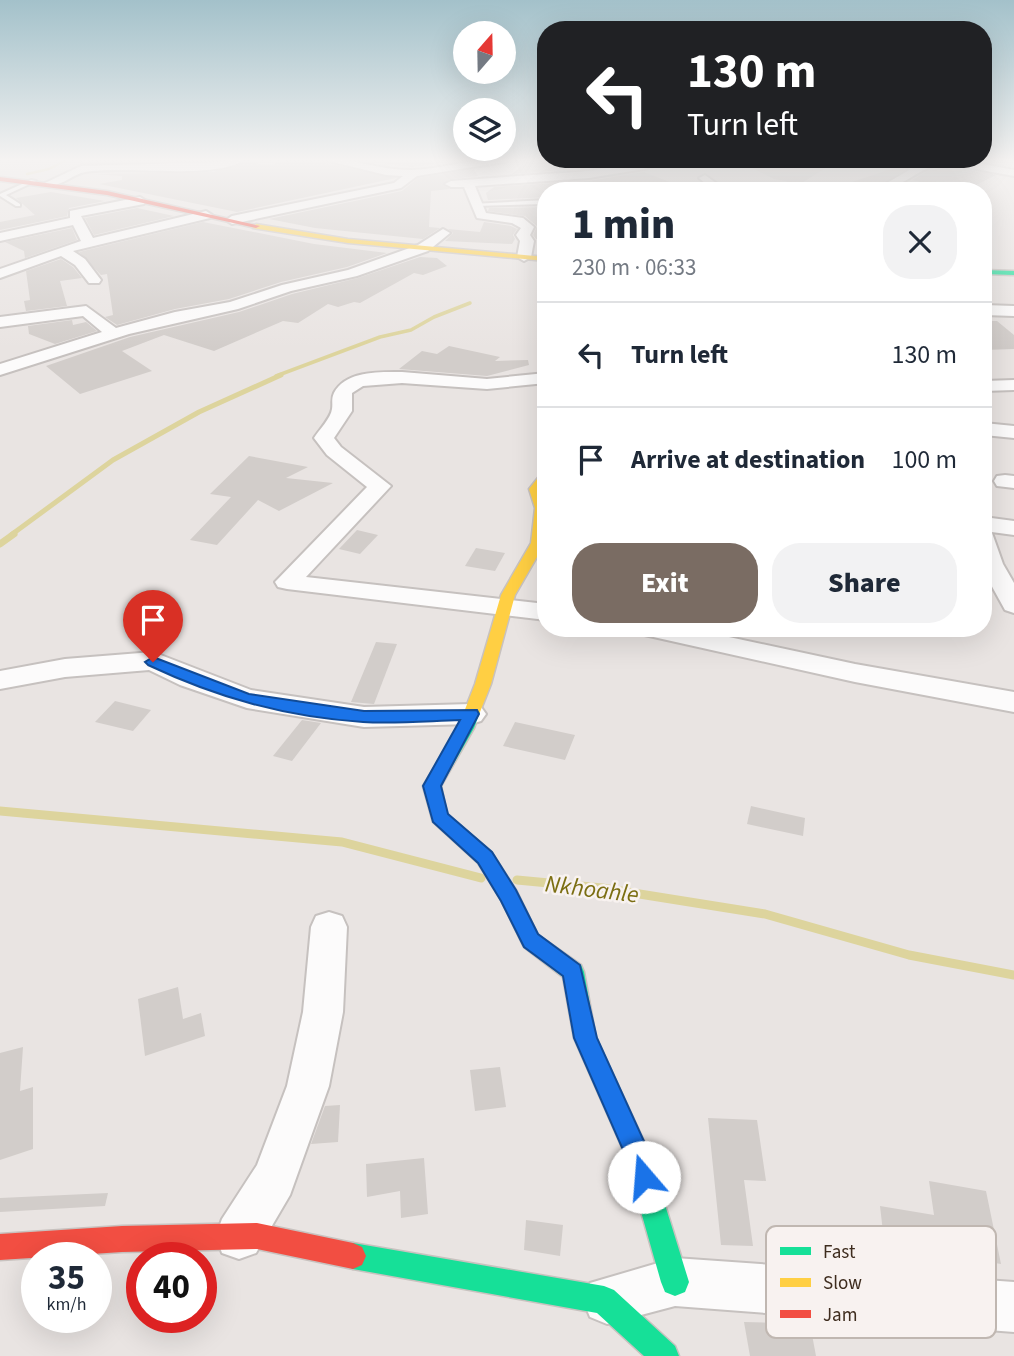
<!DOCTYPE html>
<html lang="en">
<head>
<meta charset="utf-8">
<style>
	:root { --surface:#fff; --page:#f2f2f3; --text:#1f2937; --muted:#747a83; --line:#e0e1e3; --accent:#7a6c63 }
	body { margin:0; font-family:"Source Sans 3",sans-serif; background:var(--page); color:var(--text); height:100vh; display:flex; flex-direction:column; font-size:26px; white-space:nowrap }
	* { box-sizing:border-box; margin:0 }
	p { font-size:23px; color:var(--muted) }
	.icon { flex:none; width:38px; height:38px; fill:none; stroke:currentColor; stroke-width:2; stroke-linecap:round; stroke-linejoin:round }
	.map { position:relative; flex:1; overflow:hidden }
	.sheet { position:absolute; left:537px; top:182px; width:455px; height:455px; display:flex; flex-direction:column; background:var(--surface); border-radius:28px; box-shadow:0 7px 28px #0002 }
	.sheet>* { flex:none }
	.banner { position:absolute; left:537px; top:21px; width:455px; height:147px; border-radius:28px; box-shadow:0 7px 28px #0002; background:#202124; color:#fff; overflow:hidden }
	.needle { width:46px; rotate:20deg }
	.fabs { position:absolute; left:453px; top:21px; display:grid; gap:14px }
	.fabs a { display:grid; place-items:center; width:63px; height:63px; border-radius:50%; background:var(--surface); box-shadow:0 7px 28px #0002; font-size:35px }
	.speed { position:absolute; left:21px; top:1242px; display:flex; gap:14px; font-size:35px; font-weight:700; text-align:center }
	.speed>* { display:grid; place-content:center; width:91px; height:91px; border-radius:50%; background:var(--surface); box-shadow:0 7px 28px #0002; line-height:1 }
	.speed small { font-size:18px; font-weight:400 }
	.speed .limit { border:10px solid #d22; background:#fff; color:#111 }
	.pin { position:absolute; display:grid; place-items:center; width:60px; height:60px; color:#fff; margin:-72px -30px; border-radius:50% 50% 50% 0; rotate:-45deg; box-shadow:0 0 7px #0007 }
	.pin .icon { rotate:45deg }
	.me { position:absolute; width:77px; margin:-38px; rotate:342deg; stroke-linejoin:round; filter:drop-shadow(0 0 5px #0008) }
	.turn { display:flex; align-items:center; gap:24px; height:147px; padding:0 35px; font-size:32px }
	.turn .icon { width:91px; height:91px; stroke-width:2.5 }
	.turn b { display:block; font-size:49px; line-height:60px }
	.round { display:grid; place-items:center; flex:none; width:74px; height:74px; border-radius:28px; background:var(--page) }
	.summary { display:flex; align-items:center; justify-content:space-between; height:119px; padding:0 35px }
	h1 { font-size:42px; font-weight:800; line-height:52px }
	.action { display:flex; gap:14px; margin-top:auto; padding:14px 35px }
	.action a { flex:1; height:80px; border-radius:28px; background:var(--accent); color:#fff; font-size:28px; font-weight:800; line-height:80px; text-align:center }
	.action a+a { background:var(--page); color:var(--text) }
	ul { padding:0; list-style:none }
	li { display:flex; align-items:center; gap:21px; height:105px; padding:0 35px; border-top:2px solid var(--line) }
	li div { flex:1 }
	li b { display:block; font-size:26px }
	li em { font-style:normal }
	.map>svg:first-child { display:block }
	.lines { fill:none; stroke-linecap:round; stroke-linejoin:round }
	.stream-far4 { stroke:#ddd49d; stroke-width:2.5 }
	.stream-far3 { stroke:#ddd49d; stroke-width:3.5 }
	.stream-far2 { stroke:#ddd49d; stroke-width:5 }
	.stream-far1 { stroke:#ddd49d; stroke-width:7 }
	.stream { stroke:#ddd49d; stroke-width:9 }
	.building { fill:#d2cdca }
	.lane-casing { stroke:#c6c1bf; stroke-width:4 }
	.street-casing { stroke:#c6c1bf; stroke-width:4 }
	.fast-casing { stroke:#c8c2bf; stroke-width:3 }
	.slow-casing { stroke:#c8c2bf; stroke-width:3 }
	.jam-casing { stroke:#c8c2bf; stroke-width:3 }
	.lane { fill:#fcfbfb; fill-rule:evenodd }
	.street { fill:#fcfbfb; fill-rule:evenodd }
	.fast { fill:#16e098; fill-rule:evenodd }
	.slow { fill:#ffcf43; fill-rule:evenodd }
	.jam { fill:#f24e42; fill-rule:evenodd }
	.route { fill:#1a73e8; stroke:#114b97; stroke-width:2 }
	.labels { text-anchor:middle; stroke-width:5; stroke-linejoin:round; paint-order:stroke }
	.near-water-label { font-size:24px; font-style:italic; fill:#7b6e12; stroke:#f8f2f0 }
	.key { fill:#f8f2f0; stroke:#c0b7b1; stroke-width:2 }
	.key-label { font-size:19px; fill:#3e2c1e }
</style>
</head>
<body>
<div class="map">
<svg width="1014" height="1356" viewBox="0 0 1014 1356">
	<rect width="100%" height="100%" fill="#e9e4e2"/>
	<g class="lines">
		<path class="stream-far4" d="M27 174 49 169 68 159"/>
		<path class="stream-far3" d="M276 376 380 337 411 330 434 317 470 303"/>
		<path class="stream-far2" d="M11 535 113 460 199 412 281 375"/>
		<path class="stream-far1" d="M0 544 14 534"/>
		<g class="stream">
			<path d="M0 811 342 842 481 878"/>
			<path d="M517 880 602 888 765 914 909 955 1014 975"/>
		</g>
	</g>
	<g class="building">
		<path d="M81 159H221L80 164Z"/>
		<path d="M292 159H318L320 162 396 178 237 212 99 184 122 180V176L93 174 214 172 247 162 269 165Z"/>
		<path d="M351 159 397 163 404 159H468L412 167Z"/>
		<path d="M532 159H562L578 168 620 163 589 168 512 174Z"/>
		<path d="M734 159H809L834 163 800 184 774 179Z"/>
		<path d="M947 166 996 175 964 191 912 180 926 172Z"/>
		<path d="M897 167 905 170 870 191H837V187Z"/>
		<path d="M474 169 478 176 450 179 443 185 450 189 431 191 429 227 440 228 423 239 315 228 269 219 402 191 418 178Z"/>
		<path d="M644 172 690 190 546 191V197L488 200 486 193 494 187 589 181Z"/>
		<path d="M51 192 105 201 69 208 67 216 0 230V222L35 215 16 198Z"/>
		<path d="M546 207V240L536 239 533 235 537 226 525 216 488 211 489 208Z"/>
		<path d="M137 208 174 216 94 235 85 218Z"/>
		<path d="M203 222 314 244 387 253 347 267 281 282 229 299 175 309 117 325 105 317 113 315 107 274 101 275 79 252Z"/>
		<path d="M484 222 511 226 517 229 513 235 515 239 512 244 445 241 453 233 448 229 480 232Z"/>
		<path d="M72 228 77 240 25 258 24 251 5 242Z"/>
		<path d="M420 257 437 258 447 266 423 275 414 273 360 303 354 302 338 307 328 304 298 323 283 321 214 351 164 335 122 351 152 371 80 394 46 366 130 337 239 312 292 294 358 278Z"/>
		<path d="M61 259 73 267 82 278 60 281 67 306 26 311 24 301 30 300 26 271Z"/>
		<path d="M72 320 73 325 86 322 97 331 55 344 29 334 28 326Z"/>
		<path d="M984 321H997L1014 335V349L984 350Z"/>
		<path d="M449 346 500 357 495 361 528 360 529 365 487 376 399 369 422 351 437 354Z"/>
		<path d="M249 456 308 467 286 478 333 483 279 511 258 500 217 545 190 540 231 497 210 494Z"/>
		<path d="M357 530 378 535 360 554 339 549Z"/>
		<path d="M476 548 505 553 495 571 465 566Z"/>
		<path d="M376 642 397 644 374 704 351 702Z"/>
		<path d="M115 701 151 710 133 731 95 722Z"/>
		<path d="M302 720 321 723 292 761 273 756Z"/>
		<path d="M515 722 575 735 565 760 503 746Z"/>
		<path d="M751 806 805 818 803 836 747 824Z"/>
		<path d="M178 987 183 1019 201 1013 205 1036 145 1056 138 999Z"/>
		<path d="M23 1047 20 1091 33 1087V1149L0 1160V1053Z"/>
		<path d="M500 1067 506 1107 475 1111 470 1070Z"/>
		<path d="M340 1105 338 1142 311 1144 325 1106Z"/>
		<path d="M708 1118 757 1120 766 1181 744 1180 753 1246 721 1245Z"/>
		<path d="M424 1158 428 1214 401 1218 400 1191 367 1197 366 1164Z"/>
		<path d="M929 1181 986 1191 1001 1264 927 1252 930 1273 870 1264 866 1229 883 1232 880 1206 934 1215Z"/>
		<path d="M108 1193 105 1206 0 1212V1198Z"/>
		<path d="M526 1220 563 1225 560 1256 524 1250Z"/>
		<path d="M744 1322 810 1324 816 1356H750Z"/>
	</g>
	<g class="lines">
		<g class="lane-casing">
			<g id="lane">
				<path d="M31 180 36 181 6 195 20 204V206H16L0 196V194Z"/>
				<path d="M546 200V204L475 206 472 204Z"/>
			</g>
		</g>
		<g class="street-casing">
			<g id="street">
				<path d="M230 159H246C216 181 125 165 85 172 72 174 57 191 45 183L81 166 219 162Z"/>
				<path d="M321 159C351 157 381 171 412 170 445 169 476 157 509 159L504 162 417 176 401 188 232 224 226 220 232 216 394 183 403 176 386 175Z"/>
				<path d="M657 159H676L644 169 589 178 475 186 486 213 523 218 534 227 530 235 534 241 531 257 524 261 517 257 520 241 516 235 521 228 512 223 477 218 464 187H451L445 184 451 181 589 171Z"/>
				<path d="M879 159H898L919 164 929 159H957L1014 170V176L943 163C917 168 900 191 873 191L911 169Z"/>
				<path d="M705 175 727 191H714L699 178Z"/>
				<path d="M140 197 146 201 144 204 81 216 93 238 206 211 212 215 210 218 73 251 85 259 101 280 99 283H89L75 265 61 256 0 278V269L81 241 73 225 0 241V233L70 218V211Z"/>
				<path d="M443 229 450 233 428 251 357 276 291 291 238 309 129 334 0 375V364L102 332 83 316 0 327V317L86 306 116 328 175 312 230 302 282 285 348 270 418 245Z"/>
				<path d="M984 305 1014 306V316L984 315Z"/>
				<path d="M402 372 487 379 546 373V383L487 389 402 383 363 386 352 393V411L334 438 341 447 391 486 306 577 546 604V620L287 589 278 587 275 582 367 487 327 455 314 438C319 430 331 418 332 409 333 403 331 399 334 393 346 370 381 372 402 372Z"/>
				<path d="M1014 380V390L984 391V381Z"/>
				<path d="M984 423 1014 426V438L984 435Z"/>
				<path d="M1005 475 1014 476V488L997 486 994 481 997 476Z"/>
				<path d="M984 517 1014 521V535L984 531Z"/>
				<path d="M984 531 992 533 1003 564 1014 583V613L1005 610 984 572Z"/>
				<path d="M636 628H687L855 664 1014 692V712L855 682 649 636 640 634Z"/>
				<path d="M153 652 251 690 364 707 471 704 481 707 486 714 481 721 471 724 364 727 247 708 180 685 149 670 65 677 0 689V671L65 659Z"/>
				<path d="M329 912 342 916 347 927 343 1012 329 1086 290 1195 256 1253 239 1259 222 1253 216 1236 222 1219 257 1165 287 1086 303 1012 311 927 316 916Z"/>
				<path d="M675 1258 1014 1282V1332L675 1306 607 1324 590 1317 583 1300 590 1283Z"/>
			</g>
		</g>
		<g class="fast-casing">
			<g id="fast">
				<path d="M984 270 1014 271V275L984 274Z"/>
				<path d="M472 707 480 712 474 728 441 786 447 814 492 853 516 890 538 935 581 965 584 972 596 1038 648 1150 689 1282 685 1292 675 1296 665 1292 661 1282 624 1152 574 1038 563 977 524 947 501 900 478 863 433 822 423 786 458 728 464 712Z"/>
				<path d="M353 1243 604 1286 614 1290 675 1346 679 1356H644L597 1313 353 1269 344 1265 340 1256 344 1247Z"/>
			</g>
		</g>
		<g class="slow-casing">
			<g id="slow">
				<path d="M256 224 348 239 546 257V261L348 243 253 228Z"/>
				<path d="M541 474H546V483L541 489 546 504 545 543 515 595 491 684 480 712 478 716H466L464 712 475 684 501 595 531 543 535 508 529 489Z"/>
			</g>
		</g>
		<g class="jam-casing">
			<g id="jam">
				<path d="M0 177 107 191 260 226 256 228 107 195 0 181Z"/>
				<path d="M257 1223 353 1243 362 1247 366 1256 362 1265 353 1269 257 1249 122 1252 0 1260V1234L122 1226Z"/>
			</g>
		</g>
		<use href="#lane" class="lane"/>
		<use href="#street" class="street"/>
		<use href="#fast" class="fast"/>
		<use href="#slow" class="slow"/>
		<use href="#jam" class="jam"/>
	</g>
	<linearGradient id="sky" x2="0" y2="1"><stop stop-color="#a3c1ca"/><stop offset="0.46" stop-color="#f5f3f2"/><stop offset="1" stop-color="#f5f3f2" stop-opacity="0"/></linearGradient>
	<rect width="1014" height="348" fill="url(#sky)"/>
	<path class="route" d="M153 657 249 694 364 711 477 710 479 714 441 786 448 814 492 852 516 890 538 934 580 965 597 1038 648 1150 657 1177 653 1186 644 1189 635 1186 624 1152 574 1038 563 976 524 947 501 901 478 863 433 822 423 786 460 720C428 721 395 724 363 722 286 717 218 698 148 665L145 662Z"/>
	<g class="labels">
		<g class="near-water-label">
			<text transform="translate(592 889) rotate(7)" y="8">Nkhoahle</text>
		</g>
	</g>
	<rect x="766" y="1226" width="230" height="112" rx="10" class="key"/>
	<rect x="780" y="1247" width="31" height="8" fill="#16e098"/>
	<rect x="780" y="1278" width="31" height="9" fill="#ffcf43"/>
	<rect x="780" y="1310" width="31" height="8" fill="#f24e42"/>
	<g class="key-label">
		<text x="823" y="1258">Fast</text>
		<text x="823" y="1289">Slow</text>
		<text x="823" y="1321">Jam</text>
	</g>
</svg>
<div class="fabs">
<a><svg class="needle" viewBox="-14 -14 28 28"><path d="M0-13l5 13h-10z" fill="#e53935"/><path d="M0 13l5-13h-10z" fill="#747a83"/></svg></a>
<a><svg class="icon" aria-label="layers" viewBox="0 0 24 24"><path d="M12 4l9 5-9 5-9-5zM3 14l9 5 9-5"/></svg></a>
</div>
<div class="speed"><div>35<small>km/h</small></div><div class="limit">40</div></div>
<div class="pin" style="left:153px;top:662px;background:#d93025"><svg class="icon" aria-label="arrive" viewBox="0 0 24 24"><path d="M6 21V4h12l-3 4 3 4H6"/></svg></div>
<svg class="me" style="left:644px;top:1177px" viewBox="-20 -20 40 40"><circle r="19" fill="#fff"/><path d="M0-13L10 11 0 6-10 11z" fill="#1a73e8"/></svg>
<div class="banner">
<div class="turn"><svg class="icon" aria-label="left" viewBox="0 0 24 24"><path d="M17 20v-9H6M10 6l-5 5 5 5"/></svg><div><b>130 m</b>Turn left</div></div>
</div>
<section class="sheet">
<div class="summary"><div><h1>1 min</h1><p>230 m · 06:33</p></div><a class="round"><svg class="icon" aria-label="close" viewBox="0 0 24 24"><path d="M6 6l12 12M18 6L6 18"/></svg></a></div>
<ul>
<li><svg class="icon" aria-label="left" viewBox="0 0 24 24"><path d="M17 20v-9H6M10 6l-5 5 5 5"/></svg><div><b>Turn left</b></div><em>130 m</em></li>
<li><svg class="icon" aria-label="arrive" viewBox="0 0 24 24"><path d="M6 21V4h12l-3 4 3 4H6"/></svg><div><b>Arrive at destination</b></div><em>100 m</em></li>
</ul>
<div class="action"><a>Exit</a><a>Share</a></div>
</section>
</div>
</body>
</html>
